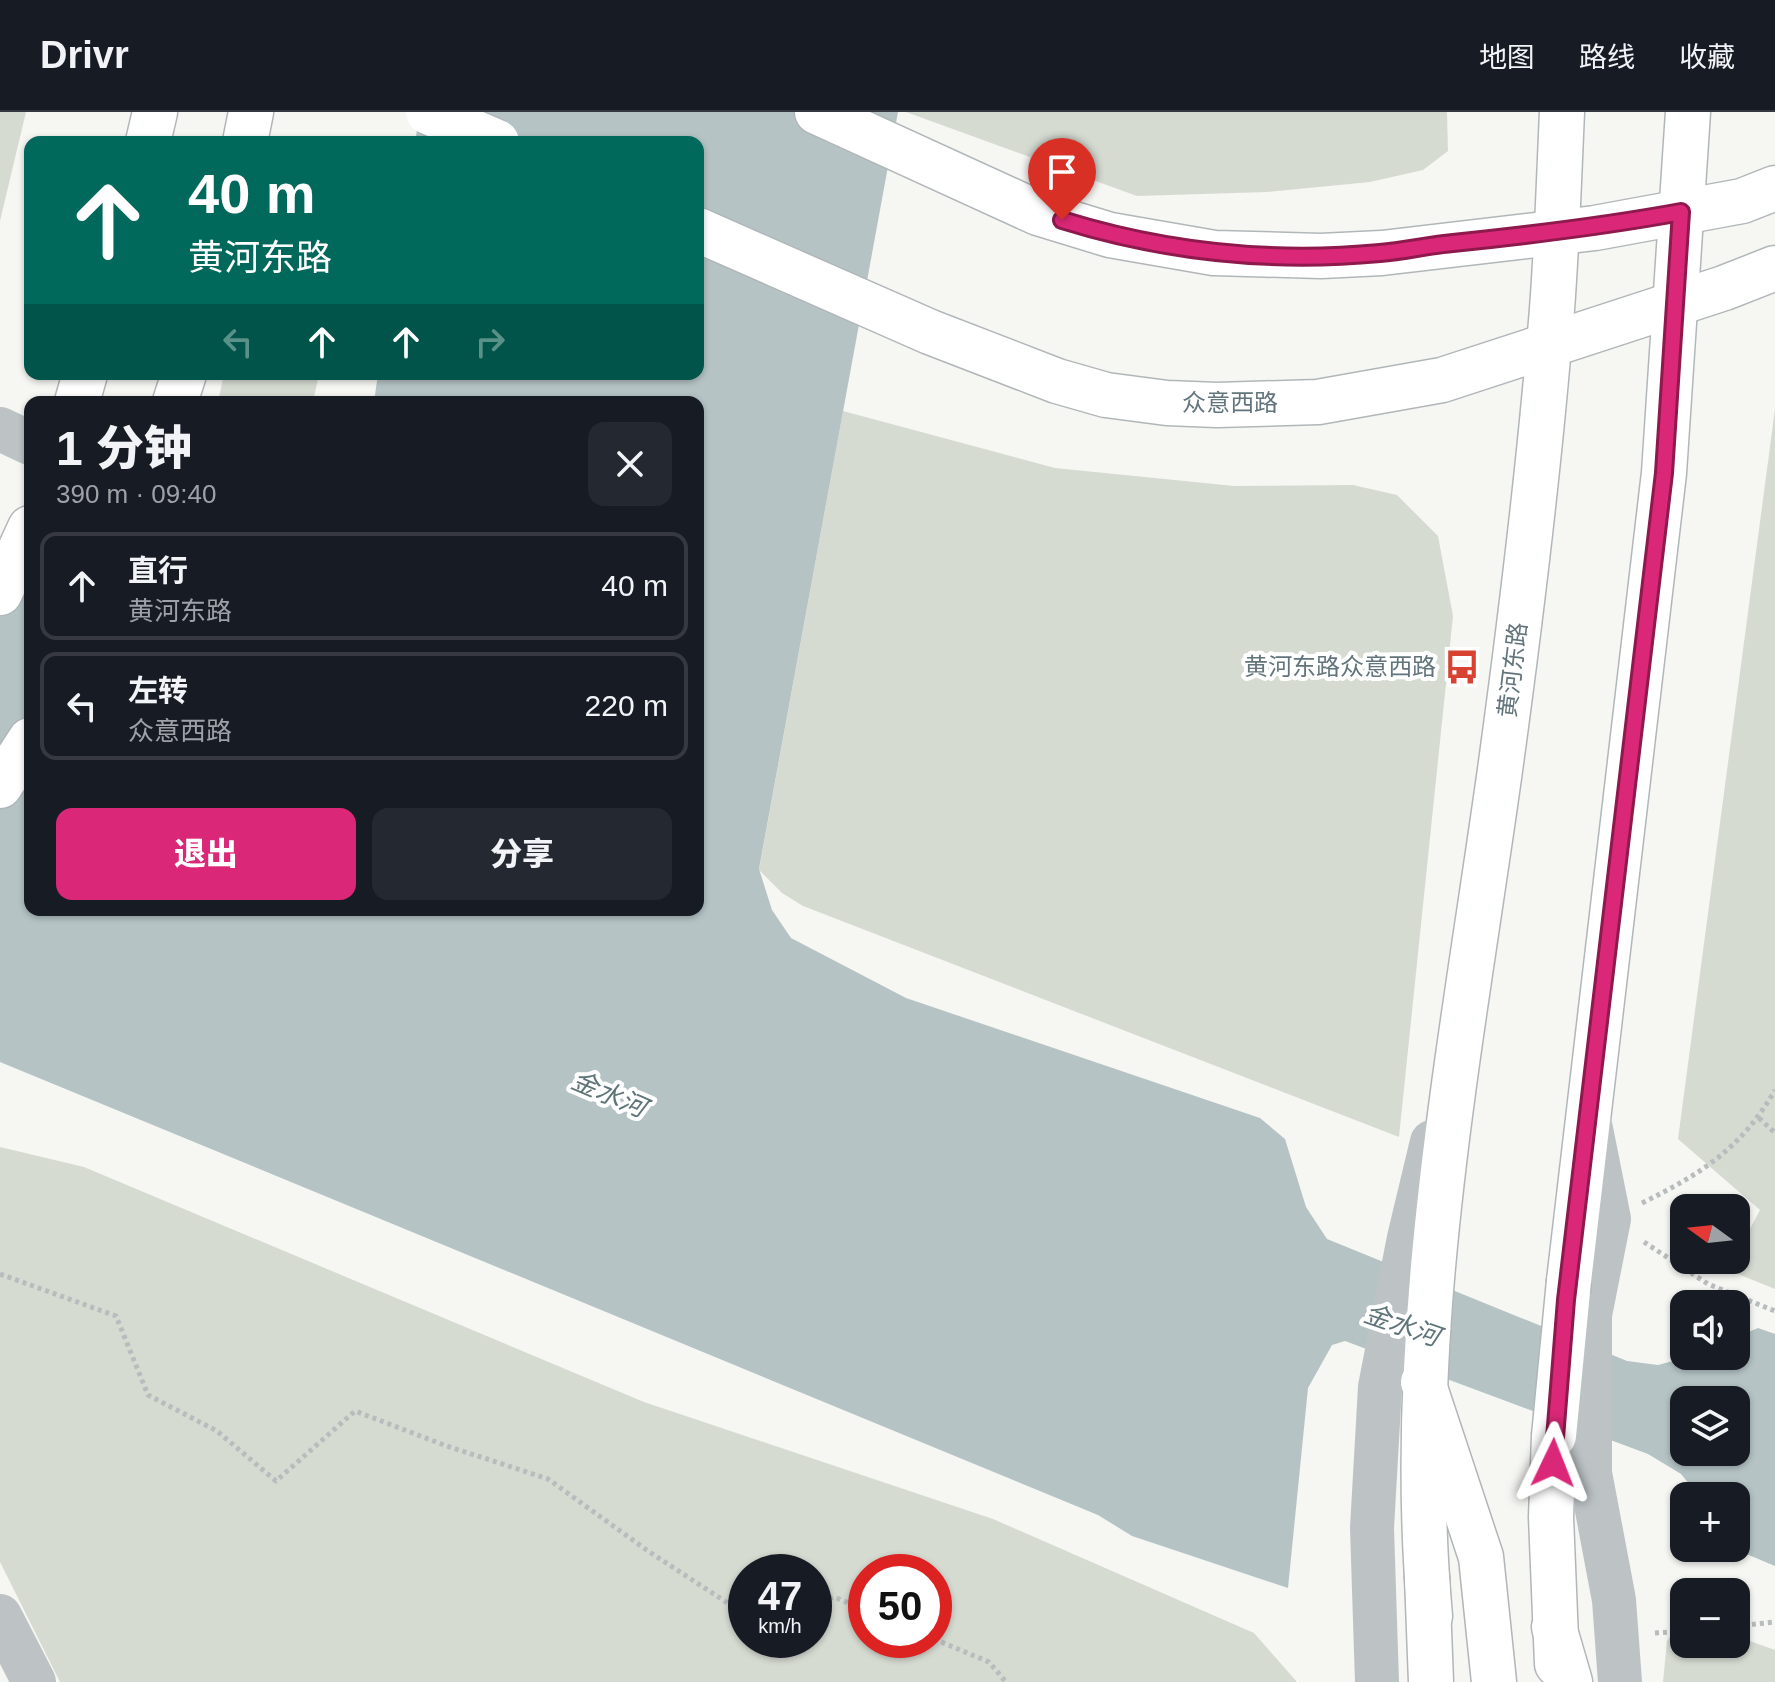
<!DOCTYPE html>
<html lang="zh">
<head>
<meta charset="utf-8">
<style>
	:root { --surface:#171b24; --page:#242831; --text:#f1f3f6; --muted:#9ea1a6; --line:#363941; --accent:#db2777 }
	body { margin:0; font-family:Helvetica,"Noto Sans SC",sans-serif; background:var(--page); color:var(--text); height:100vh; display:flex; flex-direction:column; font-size:30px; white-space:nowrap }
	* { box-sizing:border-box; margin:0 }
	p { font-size:26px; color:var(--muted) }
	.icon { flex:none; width:44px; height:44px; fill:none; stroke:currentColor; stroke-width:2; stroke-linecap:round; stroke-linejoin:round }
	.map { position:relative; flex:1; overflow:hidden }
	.details { position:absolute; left:24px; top:284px; width:680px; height:520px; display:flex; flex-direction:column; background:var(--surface); border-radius:16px; box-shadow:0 2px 6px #0004 }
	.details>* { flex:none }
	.hud { position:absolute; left:24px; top:24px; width:680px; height:244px; border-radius:16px; box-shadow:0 2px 6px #0004; background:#00695c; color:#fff; overflow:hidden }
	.needle { width:52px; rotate:285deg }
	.tools { position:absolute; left:1670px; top:1082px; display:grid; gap:16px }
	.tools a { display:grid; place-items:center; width:80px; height:80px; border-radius:16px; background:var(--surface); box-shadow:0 2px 6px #0004; font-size:40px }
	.speed { position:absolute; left:728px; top:1442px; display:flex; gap:16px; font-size:40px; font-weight:700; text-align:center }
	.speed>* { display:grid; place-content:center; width:104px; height:104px; border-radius:50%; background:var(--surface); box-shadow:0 2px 6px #0004; line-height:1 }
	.speed small { font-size:20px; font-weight:400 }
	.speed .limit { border:12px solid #d22; background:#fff; color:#111 }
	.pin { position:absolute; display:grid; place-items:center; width:68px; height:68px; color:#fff; margin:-82px -34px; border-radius:50% 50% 50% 0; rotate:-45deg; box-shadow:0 0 8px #0007 }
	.pin .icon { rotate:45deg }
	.me { position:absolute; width:88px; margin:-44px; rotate:2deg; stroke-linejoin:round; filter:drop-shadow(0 0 6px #0008) }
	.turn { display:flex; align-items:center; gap:28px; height:168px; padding:0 32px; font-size:36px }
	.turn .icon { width:104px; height:104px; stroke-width:2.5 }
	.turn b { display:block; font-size:56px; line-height:68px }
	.lanes { display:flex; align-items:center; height:76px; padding:0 32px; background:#0003; justify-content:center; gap:40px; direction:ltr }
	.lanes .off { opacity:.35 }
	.round { display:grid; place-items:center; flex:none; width:84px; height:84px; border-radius:16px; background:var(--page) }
	.head { display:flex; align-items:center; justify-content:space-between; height:136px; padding:0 32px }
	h1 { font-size:48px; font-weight:800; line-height:60px }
	.button { display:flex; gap:16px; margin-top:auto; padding:16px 32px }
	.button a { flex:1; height:92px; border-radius:16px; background:var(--accent); color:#fff; font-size:32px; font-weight:800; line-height:92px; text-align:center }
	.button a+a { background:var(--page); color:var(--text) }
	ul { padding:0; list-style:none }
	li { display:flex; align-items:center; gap:24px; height:108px; margin:0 16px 12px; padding:0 16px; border:4px solid var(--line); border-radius:16px }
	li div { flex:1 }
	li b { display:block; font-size:30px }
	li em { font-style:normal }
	header { display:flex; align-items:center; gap:48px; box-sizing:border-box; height:112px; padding:0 40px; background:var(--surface); border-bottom:2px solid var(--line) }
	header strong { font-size:38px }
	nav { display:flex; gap:44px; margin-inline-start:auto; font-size:28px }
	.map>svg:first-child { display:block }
	.green { fill:#d6dbd2; fill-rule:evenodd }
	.water { fill:#b5c3c5; fill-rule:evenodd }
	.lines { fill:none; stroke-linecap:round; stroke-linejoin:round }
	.major-casing { stroke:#b1b7b9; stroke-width:47 }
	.highway-casing { stroke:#b1b6b8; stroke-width:47 }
	.path { stroke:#b8bcbd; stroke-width:5; stroke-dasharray:4 4; stroke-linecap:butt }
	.minor { stroke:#bdc3c5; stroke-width:44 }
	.major { stroke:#fff; stroke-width:44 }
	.highway { stroke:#fff; stroke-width:44 }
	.major-bridge-casing { stroke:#b1b7b9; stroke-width:47; stroke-linecap:butt }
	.minor-bridge { stroke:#bdc3c5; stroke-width:44 }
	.major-bridge { stroke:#fff; stroke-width:44 }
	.route-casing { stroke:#8e194d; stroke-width:20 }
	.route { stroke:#db2777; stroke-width:14 }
	.labels { text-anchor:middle; stroke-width:8; stroke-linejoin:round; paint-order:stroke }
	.street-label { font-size:24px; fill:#63757c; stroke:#fff }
	.poi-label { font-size:24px; fill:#63757c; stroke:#fff; text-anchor:end }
	.water-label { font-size:26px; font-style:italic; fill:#5e7478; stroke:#fff }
</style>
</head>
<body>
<header>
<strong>Drivr</strong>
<nav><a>地图</a><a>路线</a><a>收藏</a></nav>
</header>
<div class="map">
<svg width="1775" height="1570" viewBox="0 0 1775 1570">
	<rect width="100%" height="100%" fill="#f6f6f3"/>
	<g class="green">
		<path d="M0 0H26L0 109Z"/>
		<path d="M906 0H1447L1448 39 1423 58 1370 70 1267 80 1137 84Z"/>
		<path d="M224 262H319L313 290H218Z"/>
		<path d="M1775 297V1177L1728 1158 1760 1098 1678 1027Z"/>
		<path d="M843 299 1055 356 1234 374 1353 373 1397 383 1438 424 1453 504 1399 1025 803 794 782 781 759 758Z"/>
		<path d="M0 1035 84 1055 644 1290 993 1407 1254 1521 1297 1570H60L0 1450ZM814 1460V1528H746V1460ZM866 1460H934V1528H866Z"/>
		<path d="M1677 1515 1684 1516V1532H1736V1524L1775 1538V1570H1663L1667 1529Z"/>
	</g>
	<path class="water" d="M420 0H898L759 757 772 798 791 826 906 886 1260 1006 1285 1027 1306 1095 1327 1127 1627 1249 1658 1253 1691 1244H1736V1225L1758 1216 1775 1222V1454L1732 1436H1736V1384H1699L1681 1362 1648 1342 1345 1229 1332 1233 1308 1276 1288 1476 1132 1424 1098 1403 0 950V455L30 469V798H698V290H374L378 262H698V30H415ZM1684 1288H1736V1340H1684Z"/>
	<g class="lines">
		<g class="major-casing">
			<g id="major">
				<path d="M817 0 1038 101 1110 123 1214 141 1321 144 1382 141 1595 116 1742 89 1775 76"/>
				<path d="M148 30 155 0"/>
				<path d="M245 30 251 0"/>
				<path d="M698 118 930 220 1057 269 1106 283 1167 291 1217 293 1318 290 1442 268 1724 176 1775 156"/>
				<path d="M77 290 85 262"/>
				<path d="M175 290 184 262"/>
				<path d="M0 481 30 416"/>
				<path d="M0 674 30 628"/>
				<path d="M1569 1169 1664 361 1688 0"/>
				<path d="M1554 1324 1551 1405 1557 1552"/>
				<path d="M1430 1504C1404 1221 1461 937 1500 658 1521 505 1540 351 1552 197 1557 132 1559 66 1562 0"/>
			</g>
		</g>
		<g class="highway-casing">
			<g id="highway">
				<path d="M1423 1270 1481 1445 1494 1570"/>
				<path d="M1427 1465 1431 1570"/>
				<path d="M1554 1515 1570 1570"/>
			</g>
		</g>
		<g class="path">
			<path d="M1759 1006 1775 1021"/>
			<path d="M1642 1091C1701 1062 1742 1036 1775 978"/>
			<path d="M1644 1130 1708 1172 1775 1199"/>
			<path d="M0 1162 116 1204 148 1283 217 1319 276 1369 355 1299 444 1333 548 1367 648 1439 746 1503"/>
			<path d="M814 1492 834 1485 866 1498"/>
			<path d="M1736 1514 1775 1510"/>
			<path d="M1655 1521 1684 1519"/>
			<path d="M934 1527 989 1550 1006 1570"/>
		</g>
		<g class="minor">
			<path d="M0 317 30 331"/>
			<path d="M1590 1203 1609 1107 1591 1017"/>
			<path d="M1590 1361 1614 1488 1620 1570"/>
			<path d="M0 1504 34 1570"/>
			<path d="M1377 1570 1372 1416 1380 1275 1409 1126 1432 1030"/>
		</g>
		<use href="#major" class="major"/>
		<use href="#highway" class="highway"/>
		<g class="major-bridge-casing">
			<g id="major-bridge">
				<path d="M428 0 497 30"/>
				<path d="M1554 1324 1569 1169"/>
			</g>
		</g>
		<path class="minor-bridge" d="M1590 1361V1203"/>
		<use href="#major-bridge" class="major-bridge"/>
	</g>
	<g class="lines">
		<g class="route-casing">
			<path id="route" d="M1062 108C1165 140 1273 151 1380 141 1405 139 1429 133 1453 131 1530 123 1605 114 1681 100L1664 361 1566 1188 1553 1351"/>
		</g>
		<use href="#route" class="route"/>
	</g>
	<defs>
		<g id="bus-bare" transform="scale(2.76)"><path d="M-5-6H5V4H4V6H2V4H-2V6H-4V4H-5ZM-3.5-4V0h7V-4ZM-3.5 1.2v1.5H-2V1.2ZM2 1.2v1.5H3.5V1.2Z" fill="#d84331" stroke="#fff" stroke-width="2.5" paint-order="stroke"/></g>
	</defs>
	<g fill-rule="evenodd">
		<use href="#bus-bare" x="1462" y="555"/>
	</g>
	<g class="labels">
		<g class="street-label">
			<text x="1230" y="299">众意西路</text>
			<text transform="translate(1513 558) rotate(-83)" y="8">黄河东路</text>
		</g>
		<g class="poi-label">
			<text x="1436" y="563">黄河东路众意西路</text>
		</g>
		<g class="water-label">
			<text transform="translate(609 982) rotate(23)" y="9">金水河</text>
			<text transform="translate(1402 1213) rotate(19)" y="9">金水河</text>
		</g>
	</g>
</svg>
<div class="tools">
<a><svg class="needle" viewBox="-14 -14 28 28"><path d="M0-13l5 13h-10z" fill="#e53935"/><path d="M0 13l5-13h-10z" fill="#9ea1a6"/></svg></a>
<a><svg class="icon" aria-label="sound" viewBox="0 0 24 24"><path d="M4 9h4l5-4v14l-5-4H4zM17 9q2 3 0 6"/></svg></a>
<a><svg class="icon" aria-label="layers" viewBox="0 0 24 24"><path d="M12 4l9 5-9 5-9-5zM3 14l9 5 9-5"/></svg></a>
<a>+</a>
<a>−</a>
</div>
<div class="speed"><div>47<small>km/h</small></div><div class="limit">50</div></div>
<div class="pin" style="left:1062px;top:108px;background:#d93025"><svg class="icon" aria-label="arrive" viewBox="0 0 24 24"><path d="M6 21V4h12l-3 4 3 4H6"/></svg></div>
<svg class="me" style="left:1553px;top:1351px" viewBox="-20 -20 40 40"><path d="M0-17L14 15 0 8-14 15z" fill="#db2777" stroke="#fff" stroke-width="4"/></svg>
<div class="hud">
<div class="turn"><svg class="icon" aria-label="ahead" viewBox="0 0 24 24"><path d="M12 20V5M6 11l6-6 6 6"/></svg><div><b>40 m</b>黄河东路</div></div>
<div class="lanes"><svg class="icon off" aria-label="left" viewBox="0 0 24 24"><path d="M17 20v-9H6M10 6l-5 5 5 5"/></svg><svg class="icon" aria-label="ahead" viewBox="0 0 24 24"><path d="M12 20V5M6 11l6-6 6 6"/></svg><svg class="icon" aria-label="ahead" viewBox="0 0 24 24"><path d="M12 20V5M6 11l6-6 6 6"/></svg><svg class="icon off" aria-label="right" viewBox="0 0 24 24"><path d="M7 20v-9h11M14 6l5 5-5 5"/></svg></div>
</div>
<section class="details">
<div class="head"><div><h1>1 分钟</h1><p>390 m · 09:40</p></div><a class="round"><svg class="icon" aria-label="close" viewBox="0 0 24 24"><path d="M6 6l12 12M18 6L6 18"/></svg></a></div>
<ul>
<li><svg class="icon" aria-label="ahead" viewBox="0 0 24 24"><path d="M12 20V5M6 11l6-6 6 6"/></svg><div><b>直行</b><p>黄河东路</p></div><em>40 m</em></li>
<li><svg class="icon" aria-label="left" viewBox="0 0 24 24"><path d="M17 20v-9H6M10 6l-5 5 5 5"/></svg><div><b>左转</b><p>众意西路</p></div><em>220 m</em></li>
</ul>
<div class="button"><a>退出</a><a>分享</a></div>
</section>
</div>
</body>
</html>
